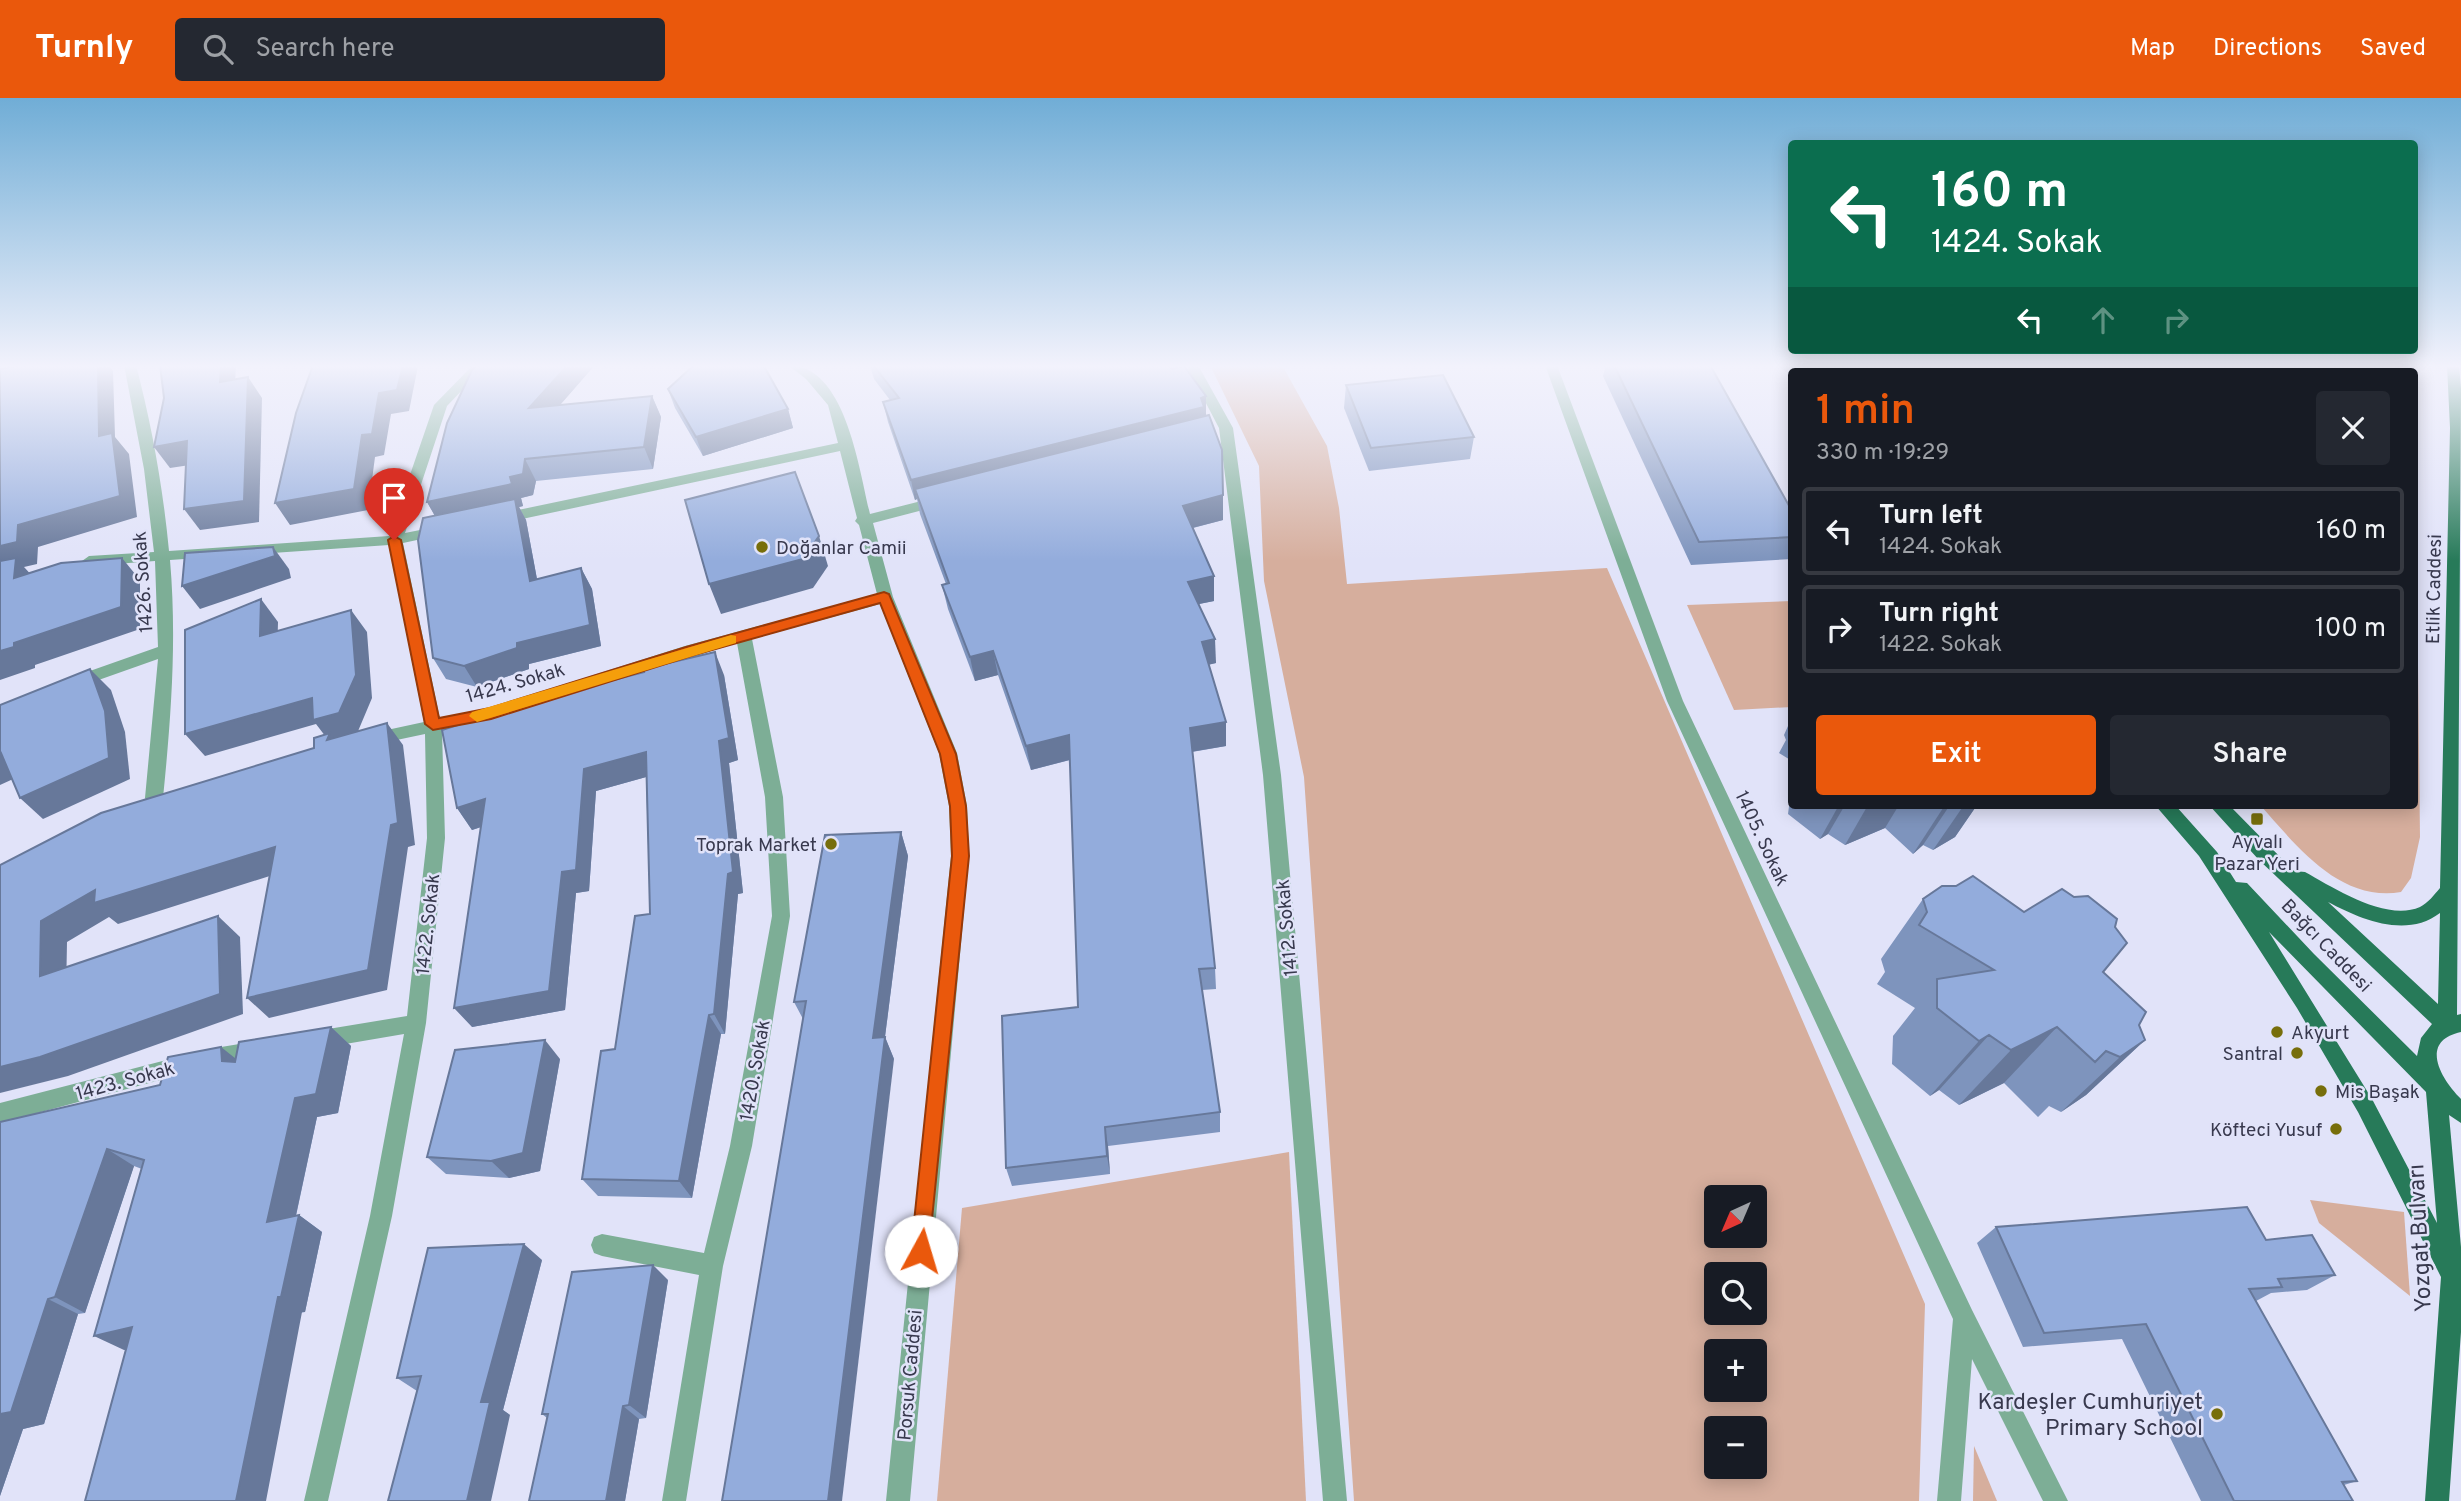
<!DOCTYPE html>
<html lang="en">
<head>
<meta charset="utf-8">
<style>
	:root { --surface:#171b24; --page:#242831; --text:#f1f3f6; --muted:#9ea1a6; --line:#363941; --accent:#ea580c }
	body { margin:0; font-family:Overpass,sans-serif; background:var(--page); color:var(--text); height:100vh; display:flex; flex-direction:column; font-size:26px; white-space:nowrap }
	* { box-sizing:border-box; margin:0 }
	p { font-size:23px; color:var(--muted) }
	.icon { flex:none; width:38px; height:38px; fill:none; stroke:currentColor; stroke-width:2; stroke-linecap:round; stroke-linejoin:round }
	.map { position:relative; flex:1; overflow:hidden }
	.side { position:absolute; left:1788px; top:270px; width:630px; height:441px; display:flex; flex-direction:column; background:var(--surface); border-radius:7px; box-shadow:0 4px 18px #0003 }
	.side>* { flex:none }
	.guide { position:absolute; left:1788px; top:42px; width:630px; height:214px; border-radius:7px; box-shadow:0 4px 18px #0003; background:#0b6e4f; color:#fff; overflow:hidden }
	.needle { width:46px; rotate:224deg }
	.fabs { position:absolute; left:1704px; top:1087px; display:grid; gap:14px }
	.fabs a { display:grid; place-items:center; width:63px; height:63px; border-radius:7px; background:var(--surface); box-shadow:0 4px 18px #0003; font-size:35px }
	.pin { position:absolute; display:grid; place-items:center; width:60px; height:60px; color:#fff; margin:-72px -30px; border-radius:50% 50% 50% 0; rotate:-45deg; box-shadow:0 0 7px #0007 }
	.pin .icon { rotate:45deg }
	.me { position:absolute; width:77px; margin:-38px; rotate:6deg; stroke-linejoin:round; filter:drop-shadow(0 0 5px #0008) }
	.turn { display:flex; align-items:center; gap:24px; height:147px; padding:0 28px; font-size:32px }
	.turn .icon { width:91px; height:91px; stroke-width:2.5 }
	.turn b { display:block; font-size:49px; line-height:60px }
	.lanes { display:flex; align-items:center; height:66px; padding:0 28px; background:#0003; justify-content:center; gap:35px; direction:ltr }
	.lanes .off { opacity:.35 }
	.round { display:grid; place-items:center; flex:none; width:74px; height:74px; border-radius:7px; background:var(--page) }
	.head { display:flex; align-items:center; justify-content:space-between; height:119px; padding:0 28px }
	h1 { font-size:42px; font-weight:600; line-height:52px; color:var(--accent) }
	.cta { display:flex; gap:14px; margin-top:auto; padding:14px 28px }
	.cta a { flex:1; height:80px; border-radius:7px; background:var(--accent); color:#fff; font-size:28px; font-weight:600; line-height:80px; text-align:center }
	.cta a+a { background:var(--page); color:var(--text) }
	ul { padding:0; list-style:none }
	li { display:flex; align-items:center; gap:21px; height:88px; margin:0 14px 10px; padding:0 14px; border:4px solid var(--line); border-radius:7px }
	li div { flex:1 }
	li b { display:block; font-size:26px }
	li em { font-style:normal }
	header { display:flex; align-items:center; gap:42px; box-sizing:border-box; height:98px; padding:0 35px; background:var(--accent); color:#fff }
	header strong { font-size:33px }
	nav { display:flex; gap:38px; margin-inline-start:auto; font-size:24px }
	.search { width:490px; height:63px; background:var(--page); display:flex; align-items:center; gap:18px; box-sizing:border-box; padding:0 24px; border-radius:7px; color:var(--muted); font-size:26px }
	.map>svg:first-child { display:block }
	.green { fill:#d6ae9d; fill-rule:evenodd }
	.lines { fill:none; stroke-linecap:round; stroke-linejoin:round }
	.minor { fill:#7dae96; fill-rule:evenodd }
	.major { fill:#277a59; fill-rule:evenodd }
	.wall { fill:#7e94bd }
	.shaded-wall { fill:#67789a }
	.building { fill:#93acdc; stroke:#67789a; stroke-width:2 }
	.route { fill:#ea580c; stroke:#983908; stroke-width:2 }
	.slow { fill:#f59e0b }
	.poi-dot { fill:#776e0b; stroke:#e1e3f9; stroke-width:2.5 }
	.labels { text-anchor:middle; stroke-width:5; stroke-linejoin:round; paint-order:stroke }
	.poi-label { font-size:19px; fill:#38394e; stroke:#e1e3f9; text-anchor:start }
	.street-label { font-size:19px; fill:#38394e; stroke:#e1e3f9 }
	.near-street-label { font-size:23px; fill:#38394e; stroke:#e1e3f9 }
	.near-poi-label { font-size:23px; fill:#38394e; stroke:#e1e3f9; text-anchor:end }
</style>
</head>
<body>
<header>
<strong>Turnly</strong>
<div class="search"><svg class="icon" aria-label="search" viewBox="0 0 24 24"><circle cx="10" cy="10" r="6"/><path d="M15 15l6 6"/></svg>Search here</div>
<nav><a>Map</a><a>Directions</a><a>Saved</a></nav>
</header>
<div class="map">
<svg width="2461" height="1403" viewBox="0 0 2461 1403">
	<rect width="100%" height="100%" fill="#e1e3f9"/>
	<g class="green">
		<path d="M1210 267H1282L1327 348 1339 410 1347 486 1607 470 1925 1206 1919 1403H1354L1304 679 1264 483 1259 368ZM1755 1099V1138H1717V1099ZM1755 1176V1214H1717V1176ZM1755 1253V1292H1717V1253ZM1755 1330V1368H1717V1330Z"/>
		<path d="M1948 267H2414V273H1952Z"/>
		<path d="M2415 307 2420 739 2411 780 2401 794C2339 804 2297 748 2260 707H2415Z"/>
		<path d="M1792 503V609L1734 612 1687 507Z"/>
		<path d="M1289 1054 1306 1403H937L962 1110Z"/>
		<path d="M2310 1102 2404 1114 2410 1198 2319 1125Z"/>
		<path d="M1974 1348 1997 1403H1973Z"/>
	</g>
	<g class="lines">
		<g class="minor">
			<path d="M124 267H136C152 328 163 390 169 453L389 438 434 307 473 267H486L447 308 405 435 440 428 447 433 445 436 403 445 440 621 490 610 685 548 877 496 859 427 855 423 857 420 840 353 499 426 492 421 499 416 838 345 828 307 806 281 788 267C846 267 859 372 870 416L941 398 946 400V406L873 425 893 499 957 655 967 708 969 758 910 1403H886L951 758 949 708 939 655 880 506 752 541 783 699 790 818 752 1048 723 1168 686 1403H662L699 1177 602 1158 594 1155 591 1147 594 1139 602 1136 704 1155 730 1048 772 818 765 699 737 545 491 622 442 633 445 740 426 925 392 1118 328 1403H304L370 1118 404 936 316 951 309 948 306 942 309 936 316 933 407 918 427 740 425 636 373 647 365 641 373 635 424 624 389 447 170 462C177 543 171 620 163 700L160 705H148L145 700 158 561 76 590 68 584 70 580 158 549 155 463 89 468 82 463 89 458 154 454 144 371Z"/>
			<path d="M1186 267H1198L1233 330 1281 677 1347 1403H1323L1263 677 1219 330Z"/>
			<path d="M1545 267H1557L1683 603 1972 1212 2068 1403H2043L1972 1261 1961 1403H1937L1953 1221 1667 603Z"/>
			<path d="M258 943 265 946 268 952 265 958 258 961 209 969 0 1025V1005L209 951Z"/>
		</g>
		<g class="major">
			<path d="M1918 267H1930L1933 273H1921Z"/>
			<path d="M2447 267H2459L2461 290 2457 917 2461 916V934C2419 943 2440 980 2461 1001V1025L2449 1017 2461 1149V1234L2449 1403H2425L2441 1179 2358 1014 2297 910 2199 758 2155 707H2175L2217 754 2236 784 2247 785 2314 856 2417 958 2421 940 2432 926 2259 762 2209 707H2229L2294 773 2305 774C2334 790 2386 824 2420 809 2428 805 2434 797 2440 790L2450 330ZM2328 804C2360 821 2406 841 2440 815L2438 906ZM2269 834 2426 994 2437 1125 2372 1001Z"/>
		</g>
	</g>
	<g class="wall">
		<path d="M478 267H612L609 270 594 268 560 307 652 298 661 319 653 371 536 383 533 397 521 400 523 408 519 409 526 422 537 481 581 470 592 491 601 548 529 566V571L477 589 446 581 433 560 435 418 427 404Z"/>
		<path d="M870 267H1168L1206 298V318L1223 422 1193 430 1214 478V503L1199 506 1216 565 1208 567 1226 624V648L1192 654 1215 870 1216 891 1202 892 1220 1014V1034L1108 1048 1110 1076 1012 1088 1006 1070 1078 909 1070 662 1031 672 998 577 975 583 948 511 942 487 946 486 920 416 917 401 915 402 888 324 883 304 890 302 874 281Z"/>
		<path d="M1606 267H1710L1792 413V461L1691 467 1603 278Z"/>
		<path d="M1781 267H1900L1905 273H1792V285L1787 277 1789 272 1785 274Z"/>
		<path d="M1346 287 1474 339 1470 361 1369 373 1344 310Z"/>
		<path d="M668 291 788 311 793 330 703 358 675 310Z"/>
		<path d="M724 577 738 662 729 665 743 795 738 796 725 936H721L692 1100 598 1098 582 1081 650 816 646 679 596 693 589 793 576 795 565 912 472 929 481 729 472 732 457 710Z"/>
		<path d="M1792 619V663L1779 655 1786 642 1784 637Z"/>
		<path d="M1792 685V707H1977L1955 739 1933 752 1923 747 1913 756 1885 730 1845 747 1828 736 1820 741 1788 716Z"/>
		<path d="M901 734 908 758 885 939 894 961 803 921 794 904Z"/>
		<path d="M1923 801 2103 874 2139 927 2145 942 2086 997 2061 1014 2049 1008 2038 1019 2004 985 1959 1007 1939 992 1930 998 1892 966 1893 938 1915 910 1877 886 1885 874 1881 861Z"/>
		<path d="M331 929 351 948 338 1015 317 1019 296 1118 299 1117 322 1134 305 1214 124 1252 142 1071 134 1068 85 1215 78 1216 44 1326 23 1331 0 1398V1024L160 987Z"/>
		<path d="M560 961 540 1073 509 1080 446 1076 427 1059Z"/>
		<path d="M1996 1129 2266 1142 2335 1177 2307 1192 2271 1195 2256 1203 2357 1383 2344 1387 2353 1403H2201L2122 1241 2023 1249 1977 1145Z"/>
		<path d="M542 1162 503 1312 510 1317 417 1293 397 1280Z"/>
		<path d="M668 1182 646 1320 639 1321 625 1403H529L547 1320 542 1316Z"/>
	</g>
	<g class="shaded-wall">
		<path d="M98 267H109L113 273 115 339 129 356 137 419 38 449 37 466 24 469 36 482 34 502 0 474V448L99 338Z"/>
		<path d="M221 267H236L234 305 220 284Z"/>
		<path d="M403 267H418V268L409 313 391 316 384 357 375 359 368 412 290 427 275 405 362 337 379 295Z"/>
		<path d="M568 267H593L594 268 539 331 529 310Z"/>
		<path d="M1788 267H1791L1789 272 1785 274Z"/>
		<path d="M248 279 262 300 259 424 200 432 184 411Z"/>
		<path d="M652 298 661 319 653 371 644 349Z"/>
		<path d="M1206 298V318L915 391 917 401 915 402 911 382Z"/>
		<path d="M788 311 793 330 703 358 696 339Z"/>
		<path d="M187 343 203 365 170 370 154 349Z"/>
		<path d="M525 361 536 383 533 397 521 400 523 408 519 409 526 422 541 503 439 425 427 404 510 379Z"/>
		<path d="M1223 397V422L1184 432 1183 408Z"/>
		<path d="M819 438 828 468 813 490 721 516 709 486Z"/>
		<path d="M273 449 289 471 291 480 200 511 182 488Z"/>
		<path d="M122 460 140 482V531L35 567V570L0 582V553L14 545Z"/>
		<path d="M581 470 592 491 601 548 529 566V571L477 589 464 568 517 545Z"/>
		<path d="M1214 478V503L1189 508 1188 484Z"/>
		<path d="M261 501 278 524 277 561 260 538Z"/>
		<path d="M351 512 367 534 372 600 345 664 316 626 205 658 185 636Z"/>
		<path d="M1215 541 1216 565 1202 568V544Z"/>
		<path d="M993 553 998 577 975 583 970 559Z"/>
		<path d="M715 554 724 577 738 662 729 665 743 795 738 796 725 936 714 916 728 776 719 643Z"/>
		<path d="M90 571 111 592 125 634 130 681 43 721 20 700Z"/>
		<path d="M1226 624V648L1190 654V630Z"/>
		<path d="M387 625 403 647 415 747 408 749 387 892 269 920 247 900Z"/>
		<path d="M1069 637 1073 661 1031 672 1026 648Z"/>
		<path d="M646 654 657 676 596 693 589 793 576 795 565 912 472 929 454 910 562 774 584 671Z"/>
		<path d="M1 655 24 676 0 687V656Z"/>
		<path d="M485 701 499 723 472 732 457 710Z"/>
		<path d="M1839 707H1845L1828 736 1820 741Z"/>
		<path d="M1868 707H1899L1885 730 1845 747Z"/>
		<path d="M1945 707H1950L1923 747 1913 756Z"/>
		<path d="M1964 707H1977L1955 739 1933 752Z"/>
		<path d="M901 734 908 758 882 962 873 940Z"/>
		<path d="M275 749 295 770 118 826 109 819 67 844 66 897 40 878 41 823 95 792Z"/>
		<path d="M218 818 240 839 243 916 68 978 0 995V969Z"/>
		<path d="M709 917 721 936 692 1100 679 1083Z"/>
		<path d="M331 929 351 948 338 1015 317 1019 291 1140 267 1124 295 1000Z"/>
		<path d="M2057 929 2004 985 1959 1007 2011 952Z"/>
		<path d="M1989 937 1939 992 1930 998 1979 943Z"/>
		<path d="M885 939 894 961 842 1403H828Z"/>
		<path d="M545 942 560 961 540 1073 509 1080 491 1063Z"/>
		<path d="M2145 942 2086 997 2061 1014 2120 959Z"/>
		<path d="M221 949 245 968 222 963Z"/>
		<path d="M1105 1029 1108 1048 1110 1076 1107 1058Z"/>
		<path d="M107 1051 134 1068 85 1215 55 1199Z"/>
		<path d="M299 1117 322 1134 305 1214H302L266 1403H236L278 1199Z"/>
		<path d="M524 1146 542 1162 503 1312 510 1317 491 1403H467L481 1304Z"/>
		<path d="M653 1167 668 1182 646 1320 629 1307Z"/>
		<path d="M48 1201 78 1216 44 1326 23 1331 0 1398V1316Z"/>
		<path d="M132 1229 161 1244 124 1252 94 1238Z"/>
		<path d="M623 1308 639 1321 625 1403H606Z"/>
	</g>
	<g class="building">
		<path d="M21 267H98L99 338 112 335 120 398 18 427 17 444 0 448V271Z"/>
		<path d="M160 267H221L220 284 248 279 244 403 184 411 187 343 154 349 164 300Z"/>
		<path d="M313 267H403L397 292 379 295 372 336 362 337 354 391 275 405 296 315Z"/>
		<path d="M478 267H568L529 310 652 298 644 349 525 361 523 376 510 379 512 386 427 404 447 325 472 272Z"/>
		<path d="M694 267H761L765 270 788 311 696 339 668 291Z"/>
		<path d="M873 267H1168L1172 271 1184 268 1206 298 1201 300 1204 309 911 382 883 304 899 300Z"/>
		<path d="M1614 267H1710L1792 413V439L1699 444Z"/>
		<path d="M1803 267H1900L1905 273H1807Z"/>
		<path d="M1443 277 1474 339 1371 350 1346 287Z"/>
		<path d="M1209 317 1222 352 1223 397 1183 408 1214 478 1188 484 1215 541 1202 544 1226 624 1190 630 1215 870 1199 871 1220 1014 1105 1029 1107 1058 1006 1070 1002 918 1078 909 1069 637 1026 648 993 553 970 559 942 487 949 485 915 391Z"/>
		<path d="M795 374 819 438 803 461 709 486 685 402Z"/>
		<path d="M515 401 530 483 581 470 590 527 517 545V550L464 568 433 560 418 442 423 420Z"/>
		<path d="M273 449 275 458 182 488 185 455Z"/>
		<path d="M16 460 14 480 61 465 122 460 121 509 14 545V549L0 553V463Z"/>
		<path d="M261 501 260 538 351 512 356 577 339 615 313 622 312 600 185 636V532Z"/>
		<path d="M715 554 729 640 719 643 733 774 728 776 714 916 709 917 679 1083 582 1081 601 953 615 951 635 818 650 816 646 654 584 671 576 772 562 774 549 893 454 910 485 701 457 710 442 632 533 603 644 574 643 571Z"/>
		<path d="M90 571 105 613 109 660 20 700 1 655 0 656V607Z"/>
		<path d="M387 625 398 725 391 727 368 872 247 900 275 749 94 805 95 792 41 823 40 878 218 818 220 896 40 959 0 969V767L101 715 314 650V640L330 635 327 642Z"/>
		<path d="M901 734 873 940 885 939 828 1403H722L806 903 794 904 825 737Z"/>
		<path d="M1973 778 2024 814 2062 791 2074 799 2088 798 2117 821 2115 829 2127 845 2103 874 2146 914 2139 927 2145 942 2120 959 2106 953 2095 964 2057 929 2011 952 1989 937 1979 943 1937 910V881L1994 872 1919 827 1927 814 1923 801 1942 788H1956Z"/>
		<path d="M331 929 316 996 295 1000 267 1124 299 1117 281 1199H278L236 1403H85L132 1229 94 1238 144 1062 107 1051 55 1199 48 1201 11 1314 0 1316V1024L160 987 168 959 221 949 222 963 235 964 239 944Z"/>
		<path d="M545 942 523 1055 491 1063 427 1059 455 952Z"/>
		<path d="M2247 1109 2266 1142 2312 1137 2335 1177 2278 1181 2282 1189 2249 1191 2357 1383 2342 1384 2353 1403H2234L2146 1226 2044 1235 1996 1129Z"/>
		<path d="M524 1146 481 1304H490L467 1403H388L421 1278 397 1280 428 1150Z"/>
		<path d="M653 1167 629 1307 623 1308 606 1403H529L548 1316H542L572 1174Z"/>
	</g>
	<linearGradient id="sky" x2="0" y2="1"><stop stop-color="#70add6"/><stop offset="0.58" stop-color="#f2f2fc"/><stop offset="1" stop-color="#f2f2fc" stop-opacity="0"/></linearGradient>
	<rect width="2461" height="463" fill="url(#sky)"/>
	<path class="route" d="M394 438 401 442 439 620 490 610 686 549 884 494 889 496 956 656 966 708 969 758 928 1160 921 1163 914 1160 911 1153 952 758 950 708 940 656 880 505 694 557 491 621 433 632 425 626 388 442Z"/>
	<path class="slow" d="M731 537 736 538V545L477 624 469 618 472 614Z"/>
	<g class="poi-dot">
		<circle cx="762" cy="449" r="7"/>
		<rect x="2250" y="714" width="14" height="14" rx="3.5"/>
		<circle cx="831" cy="746" r="7"/>
		<circle cx="2277" cy="934" r="7"/>
		<circle cx="2297" cy="955" r="7"/>
		<circle cx="2321" cy="993" r="7"/>
		<circle cx="2336" cy="1031" r="7"/>
		<circle cx="2217" cy="1316" r="7"/>
	</g>
	<g class="labels">
		<g class="poi-label">
			<text x="776" y="456">Doğanlar Camii</text>
			<text x="2257" y="750" text-anchor="middle">Ayvalı<tspan x="2257" dy="22">Pazar Yeri</tspan></text>
			<text x="817" y="753" text-anchor="end">Toprak Market</text>
			<text x="2291" y="941">Akyurt</text>
			<text x="2283" y="962" text-anchor="end">Santral</text>
			<text x="2335" y="1000">Mis Başak</text>
			<text x="2322" y="1038" text-anchor="end">Köfteci Yusuf</text>
		</g>
		<g class="street-label">
			<text transform="translate(142 484) rotate(-94)" y="7">1426. Sokak</text>
			<text transform="translate(2433 491) rotate(-89)" y="7">Etlik Caddesi</text>
			<text transform="translate(515 584) rotate(-16)" y="7">1424. Sokak</text>
			<text transform="translate(1763 740) rotate(65)" y="7">1405. Sokak</text>
			<text transform="translate(427 826) rotate(-84)" y="7">1422. Sokak</text>
			<text transform="translate(1286 830) rotate(-95)" y="7">1412. Sokak</text>
			<text transform="translate(2327 847) rotate(46)" y="7">Bağcı Caddesi</text>
			<text transform="translate(754 972) rotate(-80)" y="7">1420. Sokak</text>
			<text transform="translate(125 982) rotate(-15)" y="7">1423. Sokak</text>
			<text transform="translate(909 1277) rotate(-85)" y="7">Porsuk Caddesi</text>
		</g>
		<g class="near-street-label">
			<text transform="translate(2419 1140) rotate(-93)" y="8">Yozgat Bulvarı</text>
		</g>
		<g class="near-poi-label">
			<text x="2203" y="1311">Kardeşler Cumhuriyet<tspan x="2203" dy="26">Primary School</tspan></text>
		</g>
	</g>
</svg>
<div class="fabs">
<a><svg class="needle" viewBox="-14 -14 28 28"><path d="M0-13l5 13h-10z" fill="#e53935"/><path d="M0 13l5-13h-10z" fill="#9ea1a6"/></svg></a>
<a><svg class="icon" aria-label="search" viewBox="0 0 24 24"><circle cx="10" cy="10" r="6"/><path d="M15 15l6 6"/></svg></a>
<a>+</a>
<a>−</a>
</div>
<div class="pin" style="left:394px;top:442px;background:#d93025"><svg class="icon" aria-label="arrive" viewBox="0 0 24 24"><path d="M6 21V4h12l-3 4 3 4H6"/></svg></div>
<svg class="me" style="left:921px;top:1153px" viewBox="-20 -20 40 40"><circle r="19" fill="#fff"/><path d="M0-13L10 11 0 6-10 11z" fill="#ea580c"/></svg>
<div class="guide">
<div class="turn"><svg class="icon" aria-label="left" viewBox="0 0 24 24"><path d="M17 20v-9H6M10 6l-5 5 5 5"/></svg><div><b>160 m</b>1424. Sokak</div></div>
<div class="lanes"><svg class="icon" aria-label="left" viewBox="0 0 24 24"><path d="M17 20v-9H6M10 6l-5 5 5 5"/></svg><svg class="icon off" aria-label="ahead" viewBox="0 0 24 24"><path d="M12 20V5M6 11l6-6 6 6"/></svg><svg class="icon off" aria-label="right" viewBox="0 0 24 24"><path d="M7 20v-9h11M14 6l5 5-5 5"/></svg></div>
</div>
<section class="side">
<div class="head"><div><h1>1 min</h1><p>330 m · 19:29</p></div><a class="round"><svg class="icon" aria-label="close" viewBox="0 0 24 24"><path d="M6 6l12 12M18 6L6 18"/></svg></a></div>
<ul>
<li><svg class="icon" aria-label="left" viewBox="0 0 24 24"><path d="M17 20v-9H6M10 6l-5 5 5 5"/></svg><div><b>Turn left</b><p>1424. Sokak</p></div><em>160 m</em></li>
<li><svg class="icon" aria-label="right" viewBox="0 0 24 24"><path d="M7 20v-9h11M14 6l5 5-5 5"/></svg><div><b>Turn right</b><p>1422. Sokak</p></div><em>100 m</em></li>
</ul>
<div class="cta"><a>Exit</a><a>Share</a></div>
</section>
</div>
</body>
</html>
